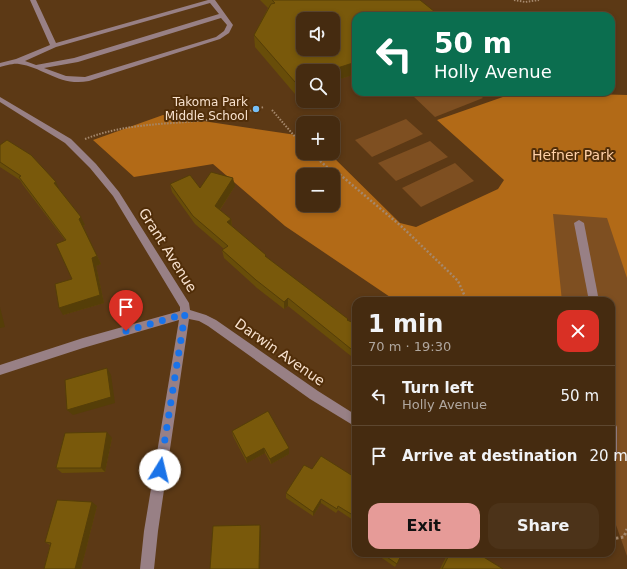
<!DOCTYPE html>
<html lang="en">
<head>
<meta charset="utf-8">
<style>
	:root { --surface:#452b10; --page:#4c3319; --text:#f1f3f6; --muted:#b0a79f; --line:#5d4730; --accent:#e69b98 }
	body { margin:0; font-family:"DejaVu Sans",sans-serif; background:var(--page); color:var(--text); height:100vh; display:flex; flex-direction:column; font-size:15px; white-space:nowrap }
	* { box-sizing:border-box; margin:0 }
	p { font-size:13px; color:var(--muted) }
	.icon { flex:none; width:22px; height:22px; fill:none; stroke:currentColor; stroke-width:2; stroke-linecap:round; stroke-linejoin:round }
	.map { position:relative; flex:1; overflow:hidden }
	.side { position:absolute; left:352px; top:297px; width:263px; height:260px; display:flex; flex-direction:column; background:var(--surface); border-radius:12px; box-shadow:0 2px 6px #0003,0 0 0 1px var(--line) }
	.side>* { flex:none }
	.top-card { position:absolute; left:352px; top:12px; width:263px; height:84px; border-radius:12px; box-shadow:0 2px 6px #0003,0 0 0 1px var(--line); background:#0b6e4f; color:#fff; overflow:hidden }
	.fabs { position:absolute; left:296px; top:12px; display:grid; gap:8px }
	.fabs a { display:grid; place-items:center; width:44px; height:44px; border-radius:8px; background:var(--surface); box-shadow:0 2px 6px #0003,0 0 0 1px var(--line); font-size:20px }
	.pin { position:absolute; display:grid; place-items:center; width:34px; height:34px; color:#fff; margin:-41px -17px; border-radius:50% 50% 50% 0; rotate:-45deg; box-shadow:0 0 4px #0007 }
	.pin .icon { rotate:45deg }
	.me { position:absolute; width:44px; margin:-22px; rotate:9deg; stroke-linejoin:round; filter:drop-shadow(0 0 3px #0008) }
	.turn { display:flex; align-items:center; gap:14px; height:84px; padding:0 16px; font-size:18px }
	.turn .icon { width:52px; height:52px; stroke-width:2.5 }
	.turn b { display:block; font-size:28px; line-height:34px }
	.round { display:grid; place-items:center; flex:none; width:42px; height:42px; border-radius:12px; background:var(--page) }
	.summary { display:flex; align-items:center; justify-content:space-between; height:68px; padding:0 16px }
	h1 { font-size:24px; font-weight:700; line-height:30px }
	.primary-button { display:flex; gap:8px; margin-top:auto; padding:8px 16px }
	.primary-button a { flex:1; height:46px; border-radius:12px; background:var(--accent); color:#111; font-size:16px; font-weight:700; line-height:46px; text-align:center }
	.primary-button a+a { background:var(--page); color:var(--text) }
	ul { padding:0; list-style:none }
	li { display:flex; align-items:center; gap:12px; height:60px; padding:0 16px; border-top:1px solid var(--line) }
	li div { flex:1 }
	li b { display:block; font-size:15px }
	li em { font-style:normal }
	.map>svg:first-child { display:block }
	.green { fill:#7e4f21 }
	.forest { fill:#b26a17; fill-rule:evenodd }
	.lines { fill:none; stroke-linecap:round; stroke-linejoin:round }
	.path-far2 { stroke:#a5886c; stroke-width:2; stroke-dasharray:1.5 1.5; stroke-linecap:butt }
	.path-far1 { stroke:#a5886c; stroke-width:2.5; stroke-dasharray:2 2; stroke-linecap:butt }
	.path { stroke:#a5886c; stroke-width:3; stroke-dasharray:2.5 2.5; stroke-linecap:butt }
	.minor { fill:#988085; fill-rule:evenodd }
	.wall { fill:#684d09 }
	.shaded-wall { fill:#553e08 }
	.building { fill:#79590b; stroke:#553e08; fill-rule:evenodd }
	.route { stroke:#1a73e8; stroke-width:7; stroke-dasharray:0 12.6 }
	.poi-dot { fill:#77c0f7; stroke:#512e09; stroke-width:1.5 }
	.labels { text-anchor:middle; stroke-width:4; stroke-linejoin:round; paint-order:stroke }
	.far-poi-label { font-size:12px; fill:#f7e1ce; stroke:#512e09; text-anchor:end }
	.park-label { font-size:14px; fill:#ffd0a7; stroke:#512e09 }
	.street-label { font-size:14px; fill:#f7e1ce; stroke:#512e09 }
</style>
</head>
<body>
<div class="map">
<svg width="627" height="569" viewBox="0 0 627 569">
	<rect width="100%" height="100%" fill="#5c3915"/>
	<g class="green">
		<path d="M421 92H476L483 98 435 117 412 95Z"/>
		<path d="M627 102V556L611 511V301H551L511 108Z"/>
		<path d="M406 119 423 134 372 157 355 140Z"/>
		<path d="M430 141 448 157 396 181 378 163Z"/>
		<path d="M455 163 474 181 421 207 402 188Z"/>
	</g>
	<path class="forest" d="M517 92 627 95V278L607 218 553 214 562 301H396L285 226 213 164 134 177 93 140 163 115 303 136V153H329L400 223 416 227 498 189 504 180 437 120ZM303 175H333V205H303Z"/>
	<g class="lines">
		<g class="path-far2">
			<path d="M514 0 525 2 539 0"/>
			<path d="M272 110 303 146"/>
			<path d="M85 139C129 122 170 125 216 119 232 117 248 111 264 107"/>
		</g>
		<path class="path-far1" d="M311 153 327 167 338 173 401 226 450 273 458 281 467 301"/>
		<path class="path" d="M611 539 624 537 627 529"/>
		<g class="minor">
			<path d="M30 0H36L56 43 208 0H215L233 25 229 33 220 39 89 81C60 87 43 67 19 64 13 63 5 66 0 67V63L16 59 50 45ZM210 3 219 14 74 58 36 65 25 61 56 47ZM221 18 227 25 224 31 216 37 85 77 66 76 44 68 78 62Z"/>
			<path d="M0 97 71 139 96 164 119 192 189 303 190 310 206 315 216 320 318 391 356 415V427L310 399 208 326 199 321 189 319 158 531 154 569H140L144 531 179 320 83 348 0 375V365L83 338 180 311V307L113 196 90 168 65 143 0 102Z"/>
			<path d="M579 220 584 223 599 301H589L574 223Z"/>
			<path d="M611 421 615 423 617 427V458L615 462 611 464Z"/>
		</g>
	</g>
	<g class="wall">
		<path d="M260 0H420L356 74 333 81V71H303V92L295 94 255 47 254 35 268 8Z"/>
		<path d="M0 145 60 191 85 225 83 226 101 264 96 266 104 303 63 315 72 279 65 240 23 185 20 180 0 167Z"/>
		<path d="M170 184 200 188 235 186 220 210 231 219 232 226 266 257 348 319V320L356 324V360L288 306 284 309 257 288 224 258 222 250 224 249 195 224 172 192Z"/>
		<path d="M232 431 289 448V454L271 464 265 453 247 463 233 436Z"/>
		<path d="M112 438 105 472 62 473 56 468Z"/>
		<path d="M312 469 356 478V522L338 510 336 513 321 503 313 516 286 498V493Z"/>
		<path d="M97 506 81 569H44L50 545 45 542Z"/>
		<path d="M376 553H402L395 567 376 554Z"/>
		<path d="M448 553H477L503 569H440Z"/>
	</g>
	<g class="shaded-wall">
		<path d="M356 62V74L333 81V71H328Z"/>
		<path d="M303 80V92L295 94V82Z"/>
		<path d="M233 178 235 186 217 214 215 206Z"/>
		<path d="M56 182 60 191 54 183Z"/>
		<path d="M81 217 85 225 83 226 101 264 96 266 104 303 63 315 59 308 100 295 79 219Z"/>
		<path d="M231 219 232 227 227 222Z"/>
		<path d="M288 298V306L284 309V302Z"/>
		<path d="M0 307 5 327 0 328Z"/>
		<path d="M107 368 111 375 115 403 73 415 67 410Z"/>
		<path d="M107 432 112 438 105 472 101 468Z"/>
		<path d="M264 448 265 453 247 463 246 458Z"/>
		<path d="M289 448V454L271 464 270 459Z"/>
		<path d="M321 499V503L313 516V512Z"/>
		<path d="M92 502 97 506 81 569H75Z"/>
		<path d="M260 525 261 529 260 569H259Z"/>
	</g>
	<g class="building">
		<path d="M272 0H420L440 16H356V62L328 71H303V80L295 82 254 35 271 4 275 3ZM303 19H333V49H303Z"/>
		<path d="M7 140 31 155 56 182 54 183 81 217 79 219 97 256 92 258 100 295 59 308 55 284 72 279 56 244 66 240 19 177 21 176 0 162V145Z"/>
		<path d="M211 172 233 178 215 206 231 219 227 222 266 255 265 256 348 319 347 320 356 324V353L288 298 284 302 256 280 222 250 228 246 193 216 170 184 190 175 200 188Z"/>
		<path d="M107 368 111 397 67 410 65 380Z"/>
		<path d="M268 411 289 448 270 459 264 448 246 458 232 431Z"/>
		<path d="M107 432 101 468H56L65 433Z"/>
		<path d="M321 456 356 478V517L338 506 337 509 321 499 313 512 286 493 304 465 312 469Z"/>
		<path d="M57 500 92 502 75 569H44L51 543 45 542Z"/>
		<path d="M260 525 259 569H210L213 526Z"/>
		<path d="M381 553H402L397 564Z"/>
		<path d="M450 553H477L503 569H442Z"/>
	</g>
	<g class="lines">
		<path class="route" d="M126 331 185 314 160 470"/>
	</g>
	<circle class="poi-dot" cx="256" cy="109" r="4"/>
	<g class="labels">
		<g class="far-poi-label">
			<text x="248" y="106">Takoma Park<tspan x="248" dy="14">Middle School</tspan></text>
		</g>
		<g class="park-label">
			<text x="573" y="160">Hefner Park</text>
		</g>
		<g class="street-label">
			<text transform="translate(168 250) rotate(58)" y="5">Grant Avenue</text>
			<text transform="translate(280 352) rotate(35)" y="5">Darwin Avenue</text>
		</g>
	</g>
</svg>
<div class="fabs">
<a><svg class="icon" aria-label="sound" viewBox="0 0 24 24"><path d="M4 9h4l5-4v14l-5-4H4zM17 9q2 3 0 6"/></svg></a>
<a><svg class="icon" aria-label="search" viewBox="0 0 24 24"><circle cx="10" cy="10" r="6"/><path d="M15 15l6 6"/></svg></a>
<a>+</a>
<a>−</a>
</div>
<div class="pin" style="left:126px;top:331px;background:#d93025"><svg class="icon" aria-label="arrive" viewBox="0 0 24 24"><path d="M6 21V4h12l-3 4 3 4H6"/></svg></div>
<svg class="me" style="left:160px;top:470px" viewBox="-20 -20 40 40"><circle r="19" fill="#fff"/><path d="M0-13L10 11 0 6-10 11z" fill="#1a73e8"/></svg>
<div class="top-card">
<div class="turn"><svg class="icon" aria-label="left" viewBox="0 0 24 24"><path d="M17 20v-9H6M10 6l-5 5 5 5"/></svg><div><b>50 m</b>Holly Avenue</div></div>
</div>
<section class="side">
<div class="summary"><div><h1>1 min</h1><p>70 m · 19:30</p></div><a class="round" style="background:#d93025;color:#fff"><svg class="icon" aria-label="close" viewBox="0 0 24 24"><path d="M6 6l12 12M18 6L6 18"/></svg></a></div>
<ul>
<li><svg class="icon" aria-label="left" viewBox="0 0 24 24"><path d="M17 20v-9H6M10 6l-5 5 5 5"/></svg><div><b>Turn left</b><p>Holly Avenue</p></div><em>50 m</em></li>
<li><svg class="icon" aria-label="arrive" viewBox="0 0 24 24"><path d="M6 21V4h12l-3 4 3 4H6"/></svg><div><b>Arrive at destination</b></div><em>20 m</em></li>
</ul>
<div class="primary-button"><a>Exit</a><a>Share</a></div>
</section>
</div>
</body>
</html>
